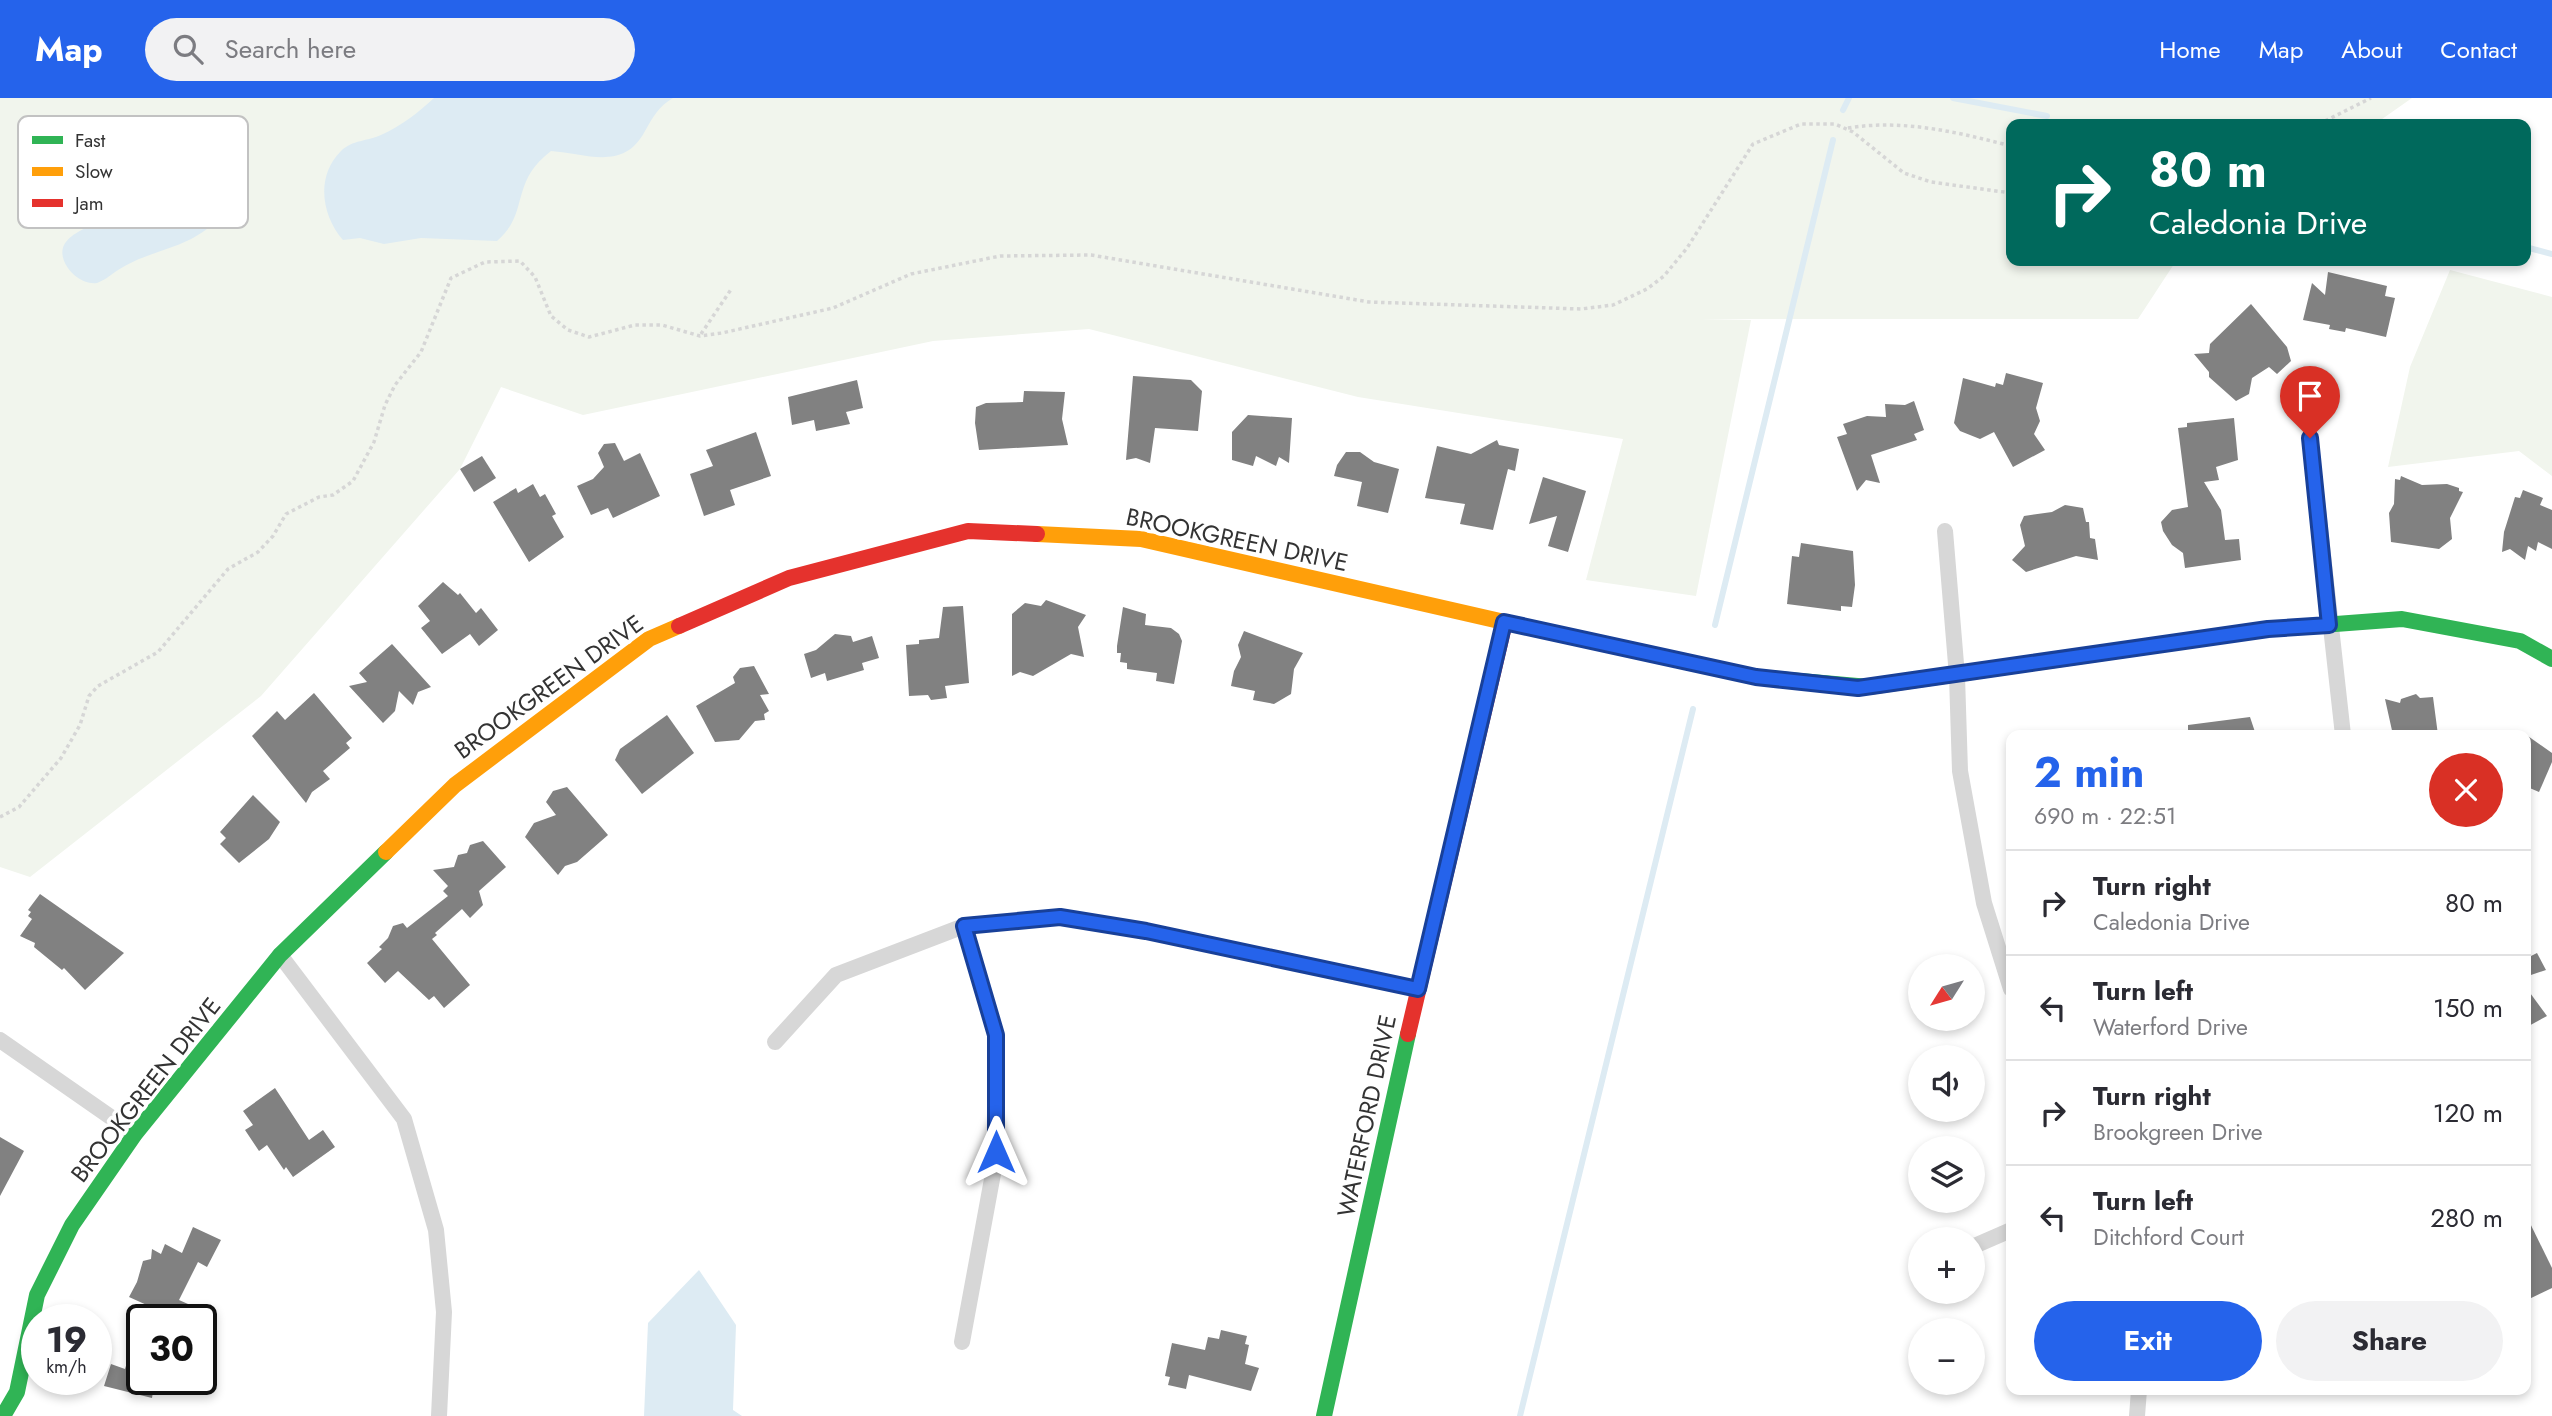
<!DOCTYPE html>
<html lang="en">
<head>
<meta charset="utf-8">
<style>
	:root { --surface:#fff; --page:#f2f2f3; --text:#2b2b33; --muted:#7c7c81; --line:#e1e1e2; --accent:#2563eb }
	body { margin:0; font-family:Jost,sans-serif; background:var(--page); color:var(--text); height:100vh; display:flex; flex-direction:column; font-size:26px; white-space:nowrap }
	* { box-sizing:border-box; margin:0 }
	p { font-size:23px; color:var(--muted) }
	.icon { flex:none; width:38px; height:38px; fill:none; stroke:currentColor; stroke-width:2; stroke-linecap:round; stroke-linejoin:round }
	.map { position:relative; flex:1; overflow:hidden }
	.details { position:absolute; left:2006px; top:632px; width:525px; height:665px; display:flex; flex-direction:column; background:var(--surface); border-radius:14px; box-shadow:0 4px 10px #0003 }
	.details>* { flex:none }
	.top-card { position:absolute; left:2006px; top:21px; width:525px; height:147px; border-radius:14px; box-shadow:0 4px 10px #0003; background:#00695c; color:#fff; overflow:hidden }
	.needle { width:46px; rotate:233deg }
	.controls { position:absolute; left:1908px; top:856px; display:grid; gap:14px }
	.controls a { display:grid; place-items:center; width:77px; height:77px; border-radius:50%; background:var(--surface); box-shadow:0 4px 10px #0003; font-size:35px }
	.speed { position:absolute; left:21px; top:1206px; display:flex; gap:14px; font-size:35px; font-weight:700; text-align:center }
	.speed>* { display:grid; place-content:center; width:91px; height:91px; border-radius:50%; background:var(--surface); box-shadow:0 4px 10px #0003; line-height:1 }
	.speed small { font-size:18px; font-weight:400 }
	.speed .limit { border:4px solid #111; border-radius:10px; background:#fff; color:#111 }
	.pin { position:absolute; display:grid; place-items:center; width:60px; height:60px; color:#fff; margin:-72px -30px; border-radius:50% 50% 50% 0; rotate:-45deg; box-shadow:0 0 7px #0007 }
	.pin .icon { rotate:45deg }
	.me { position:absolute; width:77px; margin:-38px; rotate:0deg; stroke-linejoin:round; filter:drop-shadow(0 0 5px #0008) }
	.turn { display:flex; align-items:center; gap:24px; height:147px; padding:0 28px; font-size:32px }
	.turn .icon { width:91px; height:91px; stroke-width:2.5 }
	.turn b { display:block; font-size:49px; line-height:60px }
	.round { display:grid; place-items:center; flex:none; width:74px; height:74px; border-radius:37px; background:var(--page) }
	.head { display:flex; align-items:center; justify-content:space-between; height:119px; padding:0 28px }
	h1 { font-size:42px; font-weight:700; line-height:52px; color:var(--accent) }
	.primary-button { display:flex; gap:14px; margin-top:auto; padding:14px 28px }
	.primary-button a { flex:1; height:80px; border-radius:42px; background:var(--accent); color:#fff; font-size:28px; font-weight:700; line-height:80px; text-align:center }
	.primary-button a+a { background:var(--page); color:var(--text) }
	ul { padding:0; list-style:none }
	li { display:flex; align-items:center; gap:21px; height:105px; padding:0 28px; border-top:2px solid var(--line) }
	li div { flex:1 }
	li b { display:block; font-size:26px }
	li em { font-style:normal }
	header { display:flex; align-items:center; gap:42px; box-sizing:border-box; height:98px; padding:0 35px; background:var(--accent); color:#fff }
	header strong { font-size:33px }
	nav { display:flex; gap:38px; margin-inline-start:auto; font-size:24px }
	.search { width:490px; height:63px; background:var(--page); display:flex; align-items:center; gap:18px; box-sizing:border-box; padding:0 24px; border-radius:38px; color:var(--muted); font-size:26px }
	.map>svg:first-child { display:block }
	.green { fill:#f1f5ed }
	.water { fill:#ddebf3 }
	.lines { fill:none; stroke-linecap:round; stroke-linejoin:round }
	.stream { stroke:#ddebf3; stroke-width:6 }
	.building { fill:#818181 }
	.path { stroke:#d6d6d6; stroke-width:3.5; stroke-dasharray:3.5 3.5; stroke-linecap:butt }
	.street { stroke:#d7d7d7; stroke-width:16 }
	.fast { stroke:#30b455; stroke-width:16 }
	.slow { stroke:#ff9f0a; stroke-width:16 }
	.jam { stroke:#e5322d; stroke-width:16 }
	.route-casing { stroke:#184099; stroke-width:18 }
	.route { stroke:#2563eb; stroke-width:12 }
	.labels { text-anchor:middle; stroke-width:7; stroke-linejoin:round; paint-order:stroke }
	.street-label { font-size:24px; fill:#333; stroke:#fff }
	.key { fill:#fff; stroke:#c2c2c2; stroke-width:2 }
	.key-label { font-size:19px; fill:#333 }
</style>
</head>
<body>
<header>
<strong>Map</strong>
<div class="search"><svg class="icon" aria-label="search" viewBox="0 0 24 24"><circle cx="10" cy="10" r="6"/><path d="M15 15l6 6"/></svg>Search here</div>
<nav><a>Home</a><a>Map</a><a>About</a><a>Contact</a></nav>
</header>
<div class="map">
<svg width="2552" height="1318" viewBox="0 0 2552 1318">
	<rect width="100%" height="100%" fill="#fff"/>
	<g class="green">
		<path d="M0 0H2412L2375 26H2011V163H2176L2138 221H1700L1751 222 1696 498 1586 482 1623 341 1358 299 1089 231 933 243 583 317 501 289 460 371 261 598 30 779 0 769Z"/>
		<path d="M2450 172 2552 199V378L2519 353 2388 369 2410 269Z"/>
	</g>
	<g class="water">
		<path d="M434 0H673C659 8 653 19 645 33 624 73 588 56 551 53 509 85 530 115 497 143L421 140 384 146 360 140 343 142C322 118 315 79 341 53 352 42 368 43 381 37 401 28 418 15 434 0Z"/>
		<path d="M222 62C256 92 219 127 189 142 164 154 140 157 115 174 111 177 103 183 97 185 79 188 56 164 64 147 71 134 92 128 104 121 119 112 131 96 147 89 158 83 171 83 183 78 198 72 205 63 222 62Z"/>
		<path d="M699 1172 736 1227 733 1312 742 1318H644L648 1225Z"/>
	</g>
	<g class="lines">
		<g class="stream">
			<path d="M1953 0 2047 18"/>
			<path d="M1843 12 1849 0"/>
			<path d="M2525 149 2552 156"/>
			<path d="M1715 527 1833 42"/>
			<path d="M1520 1318 1693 611"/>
		</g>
	</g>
	<g class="building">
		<path d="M2328 174 2387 188 2385 198 2395 200 2386 239 2346 230 2345 234 2329 231 2330 227 2303 222 2312 185 2325 197Z"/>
		<path d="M2251 206 2287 249 2291 263 2277 276 2269 269 2252 280 2249 296 2236 303 2209 279V274L2194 256 2209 255 2210 246Z"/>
		<path d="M2006 275 2043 285 2036 310 2040 323 2034 336 2045 352 2013 369 1994 334 1980 341 1960 333 1954 325 1963 280 1995 289 1996 285 2003 287Z"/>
		<path d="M1133 278 1191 282 1202 293 1198 333 1155 330 1150 365 1136 360 1126 362Z"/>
		<path d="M857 282 863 310 846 314 850 326 816 333 814 322 792 327 788 299Z"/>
		<path d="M1024 293 1065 294 1062 321 1068 347 979 352 975 325 976 309 986 305 1023 304Z"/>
		<path d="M1914 303 1924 332 1914 336 1917 342 1871 357 1880 385 1866 382 1857 393 1837 339 1847 336 1843 326 1867 318 1886 319 1885 306 1905 307Z"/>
		<path d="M1248 317 1292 320 1289 365 1279 359 1276 368 1256 358 1253 368 1232 362V334Z"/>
		<path d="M2234 320 2238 362 2216 369 2219 382 2204 384 2221 412 2225 442 2239 441 2241 462 2185 470 2183 455 2172 447 2163 433 2161 424 2172 412 2188 409 2178 330 2187 329V325Z"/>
		<path d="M756 334 771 378 730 392 735 407 704 418 690 376 713 368 706 352Z"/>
		<path d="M1497 342 1499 347 1519 351 1515 373 1508 371 1493 432 1460 426 1465 406 1425 400 1437 348 1471 356Z"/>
		<path d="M615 345 624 363 640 355 660 398 613 420 608 410 591 417 577 388 593 381 604 369 598 355 604 346Z"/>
		<path d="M1346 354H1360L1374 364 1399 371 1388 415 1357 408 1362 384 1334 378 1337 367Z"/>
		<path d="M482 358 496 380 474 394 460 371Z"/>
		<path d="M2401 378 2422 387 2447 386 2459 390V393L2463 394 2450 420 2452 441 2439 451 2391 444 2389 415 2394 406 2395 381 2400 382Z"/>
		<path d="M1543 379 1586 393 1568 454 1548 448 1557 418 1529 426Z"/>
		<path d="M533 386 540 399 545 396 556 416 552 418 564 439 529 464 493 404 516 390 518 395Z"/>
		<path d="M2523 392 2543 400 2540 407 2552 412V451L2538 444 2536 453 2528 448 2525 462 2510 451 2502 454 2504 434 2515 399 2520 400Z"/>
		<path d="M2065 407 2083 410 2086 424H2089L2090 440 2095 441 2098 462 2076 458 2026 474 2012 462 2025 448 2020 427 2024 418 2052 414Z"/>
		<path d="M1801 445 1853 453 1855 487 1852 509 1841 508V513L1787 506 1792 458 1799 459Z"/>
		<path d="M443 484 458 497 460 495 476 515 481 510 498 532 479 548 470 536 442 556 421 530 430 523 418 508Z"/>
		<path d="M1046 502 1086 517 1078 529 1084 559 1071 556 1033 578 1020 574 1012 578V516L1025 505 1041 508Z"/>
		<path d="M963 508 969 585 945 588 947 600 931 602 928 597 909 598 906 547 919 546V542L939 540 943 509Z"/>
		<path d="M1123 509 1146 516 1145 527 1171 530 1179 536 1182 543 1174 586 1156 583 1157 575 1127 571V565L1120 564 1121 555H1117V548Z"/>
		<path d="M1244 533 1303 555 1294 571 1291 596 1274 606 1253 602 1255 593 1231 588 1234 573 1241 559 1238 547Z"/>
		<path d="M835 536 851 538 853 544 872 538 879 560 862 565 864 572 827 583 825 575 811 580 804 556 816 552Z"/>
		<path d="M392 546 431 589 418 594 413 607 399 593 395 613 383 625 349 588 367 584 359 575Z"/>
		<path d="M754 568 769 596 760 597 769 613 764 616 765 622 755 623 739 642 715 644 696 608 735 585 733 579 740 570Z"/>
		<path d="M314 595 352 640 346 645 350 650 323 673 330 681 312 694 306 705 252 638 277 613 285 622Z"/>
		<path d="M2416 596 2420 600 2433 599 2438 637H2393L2385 601 2400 605 2401 601Z"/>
		<path d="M667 617 694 655 642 696 615 662 620 651Z"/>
		<path d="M2250 619 2256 637H2188V627Z"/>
		<path d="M2525 636 2552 655V664L2539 694 2525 688Z"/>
		<path d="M567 689 608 737 577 764 565 768 558 777 525 739 534 725 556 717 546 704 553 693Z"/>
		<path d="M253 697 280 724 269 741 239 765 220 746 226 740 220 734Z"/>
		<path d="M483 743 506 769 479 793 483 807 470 820 462 811 435 835 437 837 432 841 470 887 444 910 434 898 429 902 398 873 385 885 367 865 382 851 379 849 388 840 393 828 403 825 407 830 448 798 443 793 448 788 433 772 454 769 458 757 467 755 470 747Z"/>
		<path d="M40 796 124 855 85 892 64 870 62 872 34 849 35 845 20 838 32 821 28 818 31 814 28 812Z"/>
		<path d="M2537 855 2546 872 2525 879V861Z"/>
		<path d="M2525 888 2547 918 2525 930Z"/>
		<path d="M275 990 309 1042 323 1032 335 1049 293 1079 286 1069 284 1072 267 1047 259 1053 245 1032 253 1027 243 1013Z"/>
		<path d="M0 1039 24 1053 0 1098Z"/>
		<path d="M2525 1115 2552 1170V1190L2525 1203Z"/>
		<path d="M193 1129 221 1142 207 1169 198 1164 179 1202 188 1206 180 1222 129 1199 137 1184 143 1163 151 1161 152 1151 161 1156 165 1146 182 1155Z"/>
		<path d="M138 1230 142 1231V1281H155L152 1300 104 1288 111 1266 125 1271Z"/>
		<path d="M1221 1232 1247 1238 1245 1246 1249 1247 1245 1266 1259 1270 1251 1293 1189 1277 1186 1291 1168 1287 1170 1279 1165 1278 1172 1245 1205 1252 1208 1239 1219 1241Z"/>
	</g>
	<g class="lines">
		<g class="path">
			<path d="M2319 26 2371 0"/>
			<path d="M1848 30C1903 21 1957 34 2011 48"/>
			<path d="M701 236 732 190"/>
			<path d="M0 719 19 709 61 660 80 627 89 598 98 588 158 554 228 471 258 454 273 438 286 416 319 399 333 397 353 383 374 344 385 307 395 287 421 254 451 180 485 164 520 163 535 179 551 218 568 232 589 239 635 227H662L700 238 722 235 833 210 911 176 1000 158 1091 157 1369 204 1581 211 1613 207 1647 191 1664 178 1687 150 1753 46 1801 26H1835L1853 34 1904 75 1931 84 2011 95"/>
		</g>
		<g class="street">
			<path d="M2310 340 2343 637"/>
			<path d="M1945 433 1957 578 1960 673 1984 805 2011 891"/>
			<path d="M280 857 404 1021 436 1132 444 1214 439 1318"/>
			<path d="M0 942 135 1036"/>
			<path d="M775 944 836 877 964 828 1060 819 1146 833 1418 891"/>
			<path d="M1972 1149 2011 1132"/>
			<path d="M962 1244 997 1054 996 937 964 828"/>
			<path d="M2137 1318 2139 1292"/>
		</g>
		<g class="fast">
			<path d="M1535 531 1756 579 1869 589"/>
			<path d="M2206 540 2268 531 2402 521 2520 543 2552 561"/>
			<path d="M3 1318 17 1294 37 1197 72 1127 135 1036 280 857 386 754"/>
			<path d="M1324 1318 1408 936"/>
		</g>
		<g class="slow">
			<path d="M1037 436 1141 441 1535 531"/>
			<path d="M1869 589 2206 540"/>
			<path d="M386 754 455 687 649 541 679 528"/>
		</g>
		<g class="jam">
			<path d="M679 528 789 480 968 433 1037 436"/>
			<path d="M1408 936 1505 524"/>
		</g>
	</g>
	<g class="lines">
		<g class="route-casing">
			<path id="route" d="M996 1054V937L964 828 1060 819 1146 833 1418 891 1504 524 1756 579 1858 590 2268 531 2329 527 2310 340"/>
		</g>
		<use href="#route" class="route"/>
	</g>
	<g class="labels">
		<g class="street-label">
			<text transform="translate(1237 442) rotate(12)" y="8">BROOKGREEN DRIVE</text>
			<text transform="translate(549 589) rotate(-36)" y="8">BROOKGREEN DRIVE</text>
			<text transform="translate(146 992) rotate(-52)" y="8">BROOKGREEN DRIVE</text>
			<text transform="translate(1367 1018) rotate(-78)" y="8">WATERFORD DRIVE</text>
		</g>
	</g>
	<rect x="18" y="18" width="230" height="112" rx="10" class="key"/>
	<rect x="32" y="38" width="31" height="8" fill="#30b455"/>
	<rect x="32" y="69" width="31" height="9" fill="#ff9f0a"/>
	<rect x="32" y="101" width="31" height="8" fill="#e5322d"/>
	<g class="key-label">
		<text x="75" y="49">Fast</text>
		<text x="75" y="80">Slow</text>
		<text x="75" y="112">Jam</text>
	</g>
</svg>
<div class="controls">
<a><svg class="needle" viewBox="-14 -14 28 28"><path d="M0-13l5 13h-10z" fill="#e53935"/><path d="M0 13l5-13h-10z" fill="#7c7c81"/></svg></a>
<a><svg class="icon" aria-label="sound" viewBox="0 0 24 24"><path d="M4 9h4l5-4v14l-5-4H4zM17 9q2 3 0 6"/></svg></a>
<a><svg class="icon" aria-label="layers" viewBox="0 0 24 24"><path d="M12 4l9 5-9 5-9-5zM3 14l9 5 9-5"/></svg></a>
<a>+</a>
<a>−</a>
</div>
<div class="speed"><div>19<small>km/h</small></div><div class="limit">30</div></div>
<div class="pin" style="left:2310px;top:340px;background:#d93025"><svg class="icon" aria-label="arrive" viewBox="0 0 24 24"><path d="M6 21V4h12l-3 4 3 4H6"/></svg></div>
<svg class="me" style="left:996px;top:1054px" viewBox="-20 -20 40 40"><path d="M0-17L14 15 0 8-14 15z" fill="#2563eb" stroke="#fff" stroke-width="4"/></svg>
<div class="top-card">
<div class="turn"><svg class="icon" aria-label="right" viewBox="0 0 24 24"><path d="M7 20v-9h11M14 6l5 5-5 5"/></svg><div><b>80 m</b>Caledonia Drive</div></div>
</div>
<section class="details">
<div class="head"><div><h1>2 min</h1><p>690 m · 22:51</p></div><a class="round" style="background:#d93025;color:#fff"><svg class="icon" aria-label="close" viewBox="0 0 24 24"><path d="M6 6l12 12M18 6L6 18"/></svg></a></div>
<ul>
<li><svg class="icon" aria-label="right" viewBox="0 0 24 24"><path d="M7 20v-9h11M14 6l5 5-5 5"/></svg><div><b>Turn right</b><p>Caledonia Drive</p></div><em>80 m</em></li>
<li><svg class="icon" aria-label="left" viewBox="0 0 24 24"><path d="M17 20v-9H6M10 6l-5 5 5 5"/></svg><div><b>Turn left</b><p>Waterford Drive</p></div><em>150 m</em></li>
<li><svg class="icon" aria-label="right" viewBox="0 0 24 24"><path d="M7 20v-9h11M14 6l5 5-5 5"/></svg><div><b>Turn right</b><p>Brookgreen Drive</p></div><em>120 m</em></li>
<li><svg class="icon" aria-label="left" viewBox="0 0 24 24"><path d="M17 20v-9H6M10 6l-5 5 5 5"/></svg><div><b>Turn left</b><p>Ditchford Court</p></div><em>280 m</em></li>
</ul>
<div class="primary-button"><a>Exit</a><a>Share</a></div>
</section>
</div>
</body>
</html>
